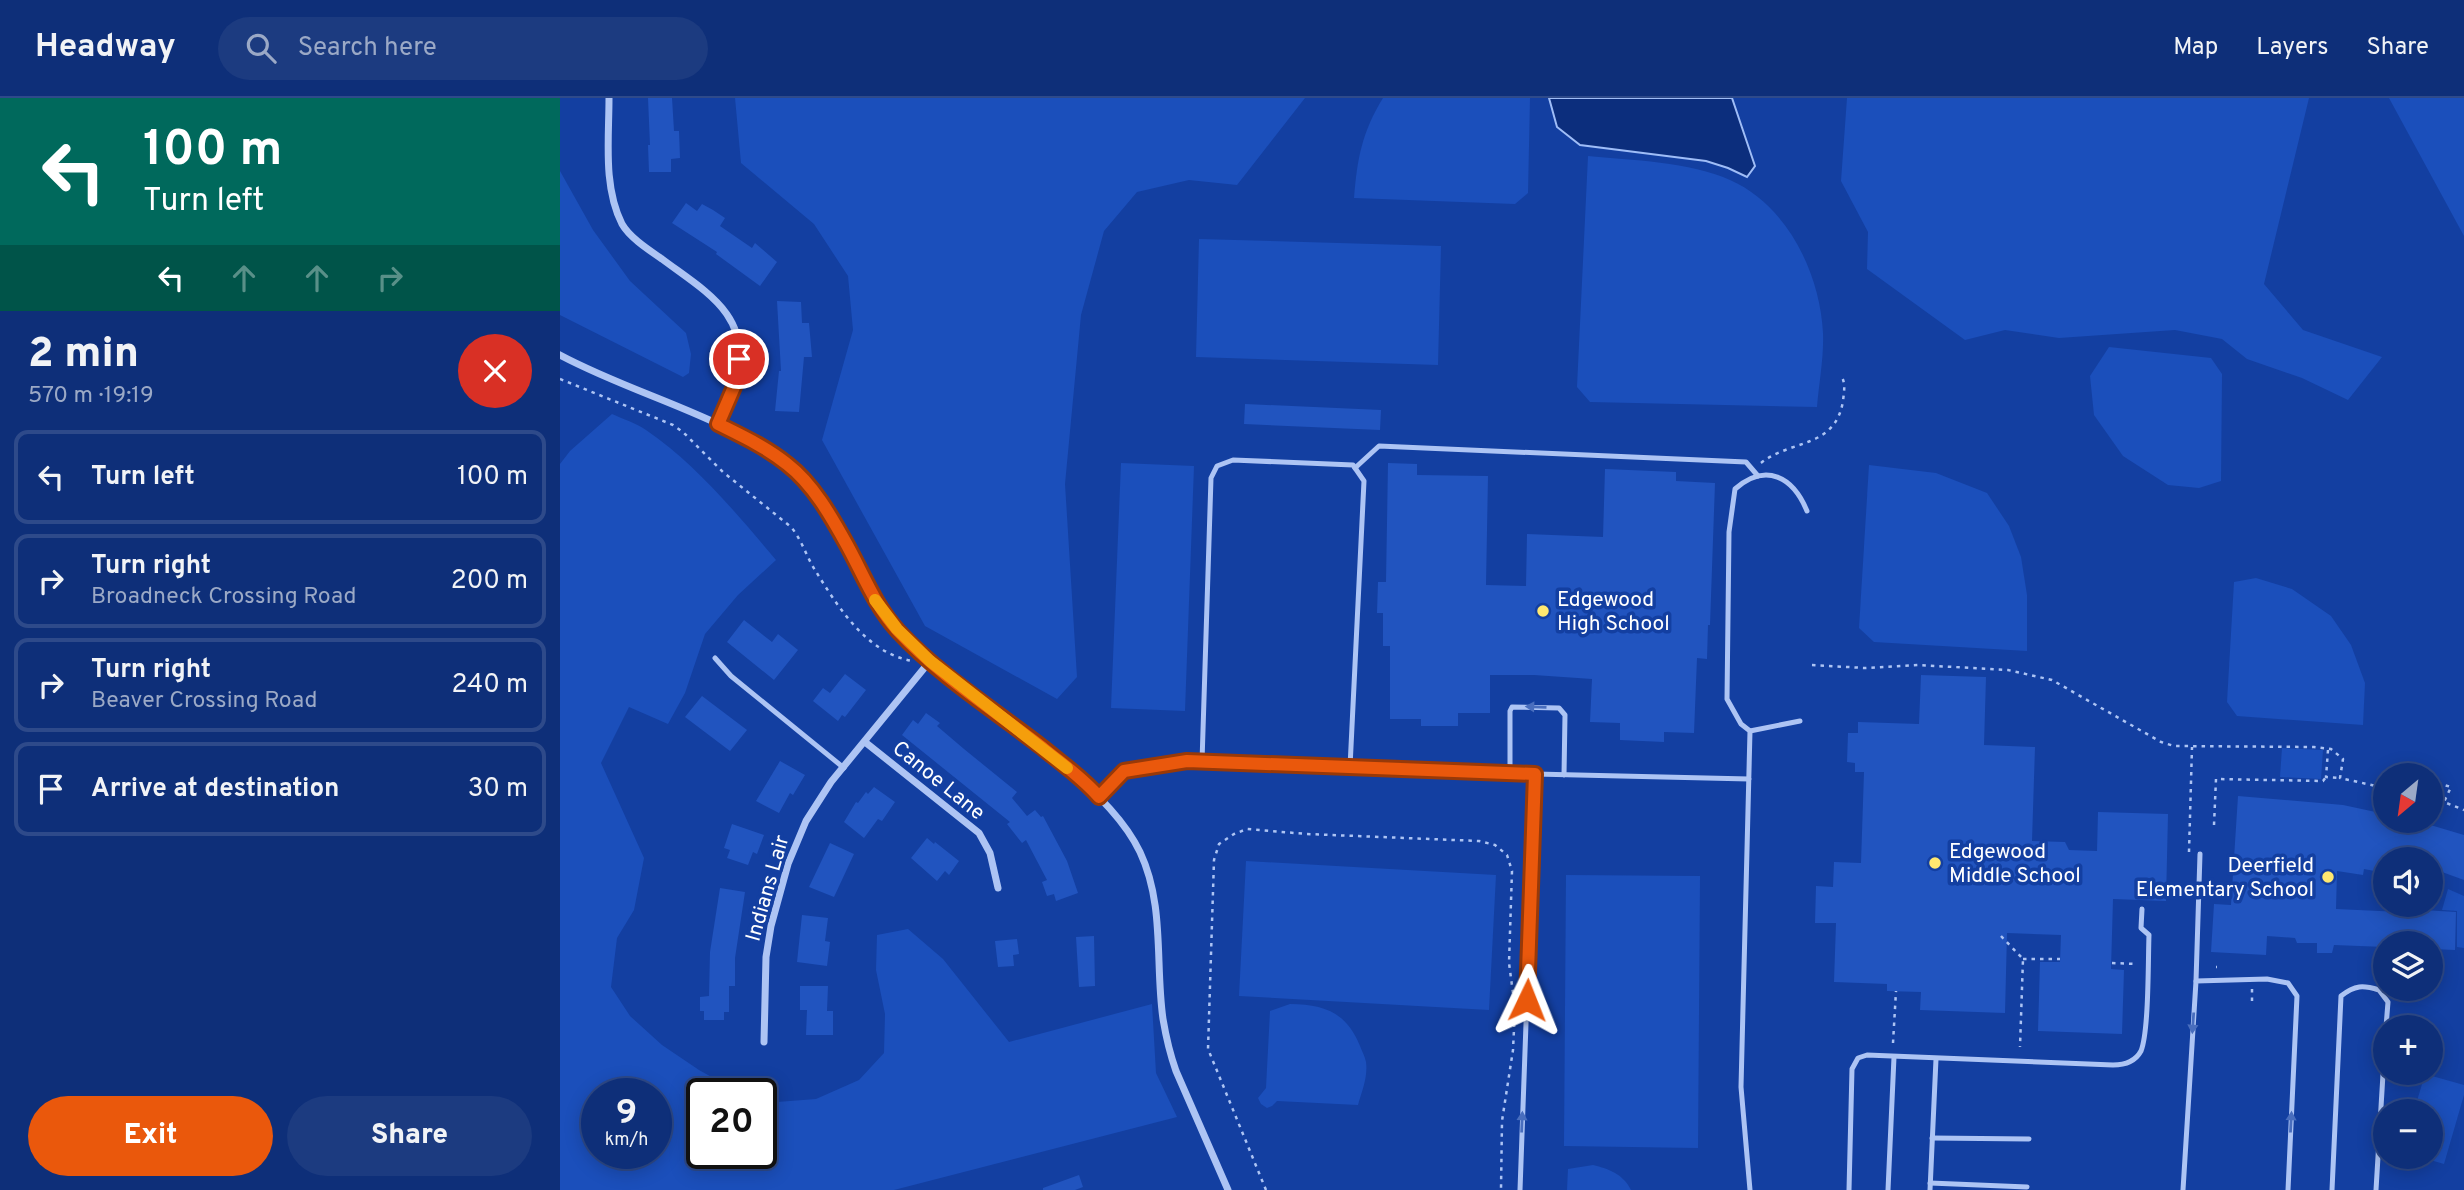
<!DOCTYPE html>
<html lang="en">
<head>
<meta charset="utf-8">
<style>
	:root { --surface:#0e2f79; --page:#1c3b80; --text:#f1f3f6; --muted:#9ba9c6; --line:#2e4a8a; --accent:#ea580c }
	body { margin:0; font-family:Overpass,sans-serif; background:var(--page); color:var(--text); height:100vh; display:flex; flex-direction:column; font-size:26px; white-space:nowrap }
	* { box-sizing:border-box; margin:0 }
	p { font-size:23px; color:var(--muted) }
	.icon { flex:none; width:38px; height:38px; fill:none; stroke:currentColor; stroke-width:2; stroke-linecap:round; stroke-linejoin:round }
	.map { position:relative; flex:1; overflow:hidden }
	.sheet { display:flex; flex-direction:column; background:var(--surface); width:560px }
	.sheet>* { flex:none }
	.hud { background:#00695c; color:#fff; overflow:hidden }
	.needle { width:46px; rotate:209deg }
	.controls { position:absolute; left:1813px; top:665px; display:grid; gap:14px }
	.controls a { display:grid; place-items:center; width:70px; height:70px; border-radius:50%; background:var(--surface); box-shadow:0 4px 18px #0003,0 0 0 2px var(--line); font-size:35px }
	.speed { position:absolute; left:21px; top:980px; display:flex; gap:14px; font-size:35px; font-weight:700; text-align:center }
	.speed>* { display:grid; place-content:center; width:91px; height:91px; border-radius:50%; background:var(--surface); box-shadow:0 4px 18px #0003,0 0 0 2px var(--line); line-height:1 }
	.speed small { font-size:18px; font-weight:400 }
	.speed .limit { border:4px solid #111; border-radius:10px; background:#fff; color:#111 }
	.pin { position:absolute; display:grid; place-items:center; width:60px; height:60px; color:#fff; margin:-30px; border:4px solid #fff; border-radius:50%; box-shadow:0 2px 7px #0007 }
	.me { position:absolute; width:77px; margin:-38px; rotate:2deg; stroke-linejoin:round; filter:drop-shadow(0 0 5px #0008) }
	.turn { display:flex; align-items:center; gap:24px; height:147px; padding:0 28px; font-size:32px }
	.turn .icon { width:91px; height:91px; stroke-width:2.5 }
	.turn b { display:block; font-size:49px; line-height:60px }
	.lanes { display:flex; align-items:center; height:66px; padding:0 28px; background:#0003; justify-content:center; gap:35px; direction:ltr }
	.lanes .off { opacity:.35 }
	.round { display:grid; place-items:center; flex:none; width:74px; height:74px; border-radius:37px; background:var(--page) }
	.head { display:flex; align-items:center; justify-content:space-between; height:119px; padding:0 28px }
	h1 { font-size:42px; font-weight:800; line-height:52px }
	.action { display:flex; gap:14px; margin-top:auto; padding:14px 28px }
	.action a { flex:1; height:80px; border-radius:42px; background:var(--accent); color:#fff; font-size:28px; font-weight:800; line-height:80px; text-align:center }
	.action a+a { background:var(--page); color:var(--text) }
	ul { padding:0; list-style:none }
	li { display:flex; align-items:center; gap:21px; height:94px; margin:0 14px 10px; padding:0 14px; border:4px solid var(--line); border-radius:14px }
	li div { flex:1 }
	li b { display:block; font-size:26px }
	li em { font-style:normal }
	header { display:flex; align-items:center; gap:42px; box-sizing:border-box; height:98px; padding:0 35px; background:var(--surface); border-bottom:2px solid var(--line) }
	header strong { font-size:33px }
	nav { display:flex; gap:38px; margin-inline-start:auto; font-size:24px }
	.search { width:490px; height:63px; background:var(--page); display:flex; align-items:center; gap:18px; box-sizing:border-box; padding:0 24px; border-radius:38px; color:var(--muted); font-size:26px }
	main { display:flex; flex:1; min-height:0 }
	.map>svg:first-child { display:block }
	.green { fill:#1b4fbb; fill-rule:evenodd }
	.water { fill:#0c2e7d; stroke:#9fbdf7; stroke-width:2 }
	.building { fill:#2154bf }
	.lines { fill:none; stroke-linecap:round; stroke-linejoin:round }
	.path { stroke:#adc4f4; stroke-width:2.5; stroke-dasharray:3.5 5; stroke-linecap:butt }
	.service { stroke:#adc4f4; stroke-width:5 }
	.minor { stroke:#adc4f4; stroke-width:7 }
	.oneway { fill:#496ebe }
	.route-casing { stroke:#983908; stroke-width:18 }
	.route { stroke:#ea580c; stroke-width:12 }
	.slow { stroke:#f59e0b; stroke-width:12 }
	.poi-dot { fill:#ffe870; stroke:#133fa1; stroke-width:2.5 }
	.labels { text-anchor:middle; stroke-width:7; stroke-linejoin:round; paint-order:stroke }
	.poi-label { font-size:21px; fill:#fff; stroke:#133fa1; text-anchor:start }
	.street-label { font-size:21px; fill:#fff; stroke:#133fa1 }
</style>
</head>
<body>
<header>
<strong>Headway</strong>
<div class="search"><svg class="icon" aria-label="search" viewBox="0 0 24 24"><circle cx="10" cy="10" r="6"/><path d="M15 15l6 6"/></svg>Search here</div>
<nav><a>Map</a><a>Layers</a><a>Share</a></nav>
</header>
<main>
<section class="sheet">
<div class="hud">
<div class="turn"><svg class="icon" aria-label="left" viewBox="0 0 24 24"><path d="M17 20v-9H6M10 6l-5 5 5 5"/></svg><div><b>100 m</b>Turn left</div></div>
<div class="lanes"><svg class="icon" aria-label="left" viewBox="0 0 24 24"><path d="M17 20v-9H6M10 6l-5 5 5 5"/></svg><svg class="icon off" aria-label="ahead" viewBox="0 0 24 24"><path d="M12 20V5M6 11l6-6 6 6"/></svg><svg class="icon off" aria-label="ahead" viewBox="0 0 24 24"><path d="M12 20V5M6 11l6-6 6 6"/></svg><svg class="icon off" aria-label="right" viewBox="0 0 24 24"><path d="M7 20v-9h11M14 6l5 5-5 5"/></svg></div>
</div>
<div class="head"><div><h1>2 min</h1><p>570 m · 19:19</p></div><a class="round" style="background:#d93025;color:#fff"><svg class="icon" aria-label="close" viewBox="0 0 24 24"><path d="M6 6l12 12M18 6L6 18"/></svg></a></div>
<ul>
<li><svg class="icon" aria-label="left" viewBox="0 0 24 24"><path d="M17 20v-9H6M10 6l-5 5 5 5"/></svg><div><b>Turn left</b></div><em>100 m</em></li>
<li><svg class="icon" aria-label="right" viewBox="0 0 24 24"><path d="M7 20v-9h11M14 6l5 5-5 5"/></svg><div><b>Turn right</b><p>Broadneck Crossing Road</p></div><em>200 m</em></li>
<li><svg class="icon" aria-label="right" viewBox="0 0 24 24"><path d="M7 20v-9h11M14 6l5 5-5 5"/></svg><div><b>Turn right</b><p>Beaver Crossing Road</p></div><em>240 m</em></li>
<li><svg class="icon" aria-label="arrive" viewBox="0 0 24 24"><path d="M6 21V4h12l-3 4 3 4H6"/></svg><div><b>Arrive at destination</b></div><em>30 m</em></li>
</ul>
<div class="action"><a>Exit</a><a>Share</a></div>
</section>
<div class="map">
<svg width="1904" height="1092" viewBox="0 0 1904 1092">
	<rect width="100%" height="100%" fill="#133fa1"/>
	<g class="green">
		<path d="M175 0H745L677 87 629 82 577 94 544 133 521 217 505 386 517 579 497 601 365 528 262 342 293 232 288 178 254 126 181 65Z"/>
		<path d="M823 0H970L968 95 955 106 794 100C797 61 802 34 823 0Z"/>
		<path d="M1287 0H1749L1704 186 1743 232 1822 259 1788 302 1742 280 1687 261 1662 241 1615 232 1499 240 1445 232 1405 242 1307 171 1308 134 1281 83Z"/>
		<path d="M1829 0H1904V138Z"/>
		<path d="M1028 58C1070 62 1131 64 1170 82 1227 107 1260 175 1263 235 1264 259 1259 285 1257 309L1030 304 1017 289Z"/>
		<path d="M0 73 33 132 70 183 126 235 131 256 129 275 123 279 0 217Z"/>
		<path d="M639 141 881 148 878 267 636 259Z"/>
		<path d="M1549 249 1651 260 1662 276 1661 383 1639 390 1608 387 1563 358 1534 317 1530 278Z"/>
		<path d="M52 316C63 321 76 325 86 332 136 366 177 416 216 462L178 497 145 536 125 595 108 626 69 609 41 665 84 760 74 812 57 840 51 889 70 918 102 947 139 972 175 992 188 996H142V1055H201V999L217 1004 256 1001 299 982 324 955 325 916 316 872 317 837 348 831 383 861 449 944 592 906 596 975 617 1019 334 1092H0V366L10 353ZM37 996H96V1055H37Z"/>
		<path d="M561 365 634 368 625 613 551 610Z"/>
		<path d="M1309 367 1376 375 1427 395 1449 428 1461 459 1467 497V553L1314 544 1299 530Z"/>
		<path d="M1696 480 1732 491 1771 518 1791 547 1805 585 1803 627 1677 618 1667 604 1674 484Z"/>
		<path d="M1722 650 1763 652 1761 681 1720 679Z"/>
		<path d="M686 763 936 777 929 912 679 898Z"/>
		<path d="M1006 777 1140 778 1138 1050 1004 1048Z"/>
		<path d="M1888 791 1904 798V850L1897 849V813L1882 812Z"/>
		<path d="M730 906C764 906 787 915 800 948 802 953 805 959 806 964 808 979 802 993 798 1007L717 1003 712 1008 707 1010 701 1006 698 1000 706 990 710 913Z"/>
		<path d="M1865 976 1904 987V997L1884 1066 1860 1059H1871V1013H1854Z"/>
		<path d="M1033 1067C1049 1071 1063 1076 1071 1092H1007L1008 1071Z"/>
	</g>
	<path class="water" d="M989 0H1172L1195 68 1187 79 1168 70 1146 63 1020 47 997 29Z"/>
	<g class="building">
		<path d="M88 0H112L114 33H119L120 60 111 61V74H89L88 47H90Z"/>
		<path d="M126 105 137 113 142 106 153 112 165 120 160 128 192 150 195 145 217 164 200 188 156 156 157 154 112 125Z"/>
		<path d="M217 203 241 204 242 225H249L252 259H244L239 314 215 313 219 273H221Z"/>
		<path d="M685 306 821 312 820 332 684 326Z"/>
		<path d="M828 365 857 366V377L928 378 926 487 966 488 967 436 1043 439 1045 371 1116 374V383L1155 385 1150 527H1148L1147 561 1137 560 1134 635 1104 634V644L1060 642V625L1030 624 1032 581 974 577H930V615H898V628H861V621H830V548H823V515H817L818 484H826Z"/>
		<path d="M184 522 212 544 218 536 238 552 214 582 167 544Z"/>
		<path d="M285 576 306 592 285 619 282 617 278 623 253 603 263 590 270 595Z"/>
		<path d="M1361 577 1426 579 1424 647 1475 649 1472 743 1505 744 1509 752 1537 753 1538 714 1608 716 1606 803 1553 801 1551 871 1564 872 1562 936 1478 933 1480 864H1500L1501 837 1447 835 1445 915 1360 912 1361 894 1327 893V886L1274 884 1276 825H1255L1256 788 1273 789 1274 764 1301 765 1304 674H1295V665L1287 664 1288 635H1298V624L1359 626Z"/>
		<path d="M142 598 187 632 170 653 125 619Z"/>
		<path d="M366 615 380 625 377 628 404 651 457 694 452 700 467 718 475 712 481 719 483 718 507 763 518 795 496 803 494 796 487 798 482 784 487 782 466 742 462 745 447 726 450 724 342 637 353 622 358 626Z"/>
		<path d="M220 663 245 677 233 697 230 695 219 715 196 703Z"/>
		<path d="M314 689 335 704 322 723 318 721 304 740 284 724 296 704 298 705 306 694 308 696Z"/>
		<path d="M1678 698 1783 707 1825 716V723H1857L1904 737V782L1871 770V761H1825V775L1804 771 1803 777 1777 773 1776 811 1841 814V807H1863V812L1896 814 1895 852 1871 851V845H1825V849L1774 847 1772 855H1757V845H1737L1735 840 1707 838 1706 857 1651 854 1654 806 1671 807Z"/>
		<path d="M172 726 204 737 197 756 193 754 188 767 167 760 170 752 164 750Z"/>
		<path d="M367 740 374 746 375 744 399 763 389 777 385 773 377 783 351 760Z"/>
		<path d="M270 745 294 756 274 799 249 789Z"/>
		<path d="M160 790 185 794 175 860V888H169V914H164V922H144V913H140V899L149 898 150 854Z"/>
		<path d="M242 817 268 820 265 843 270 844 267 868 237 864Z"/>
		<path d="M534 838 535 888 519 889 516 839Z"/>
		<path d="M457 841 459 856 453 857 454 868 438 869 435 843Z"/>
		<path d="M240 888H268L267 913H273V937H246L247 912H240Z"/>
		<path d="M519 1077 523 1089 515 1092H483V1090Z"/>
	</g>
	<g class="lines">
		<g class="path">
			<path d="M0 281 113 327 123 334 163 374 231 429C242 442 246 458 255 472 278 509 307 556 353 563"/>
			<path d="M1201 365C1231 341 1275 351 1283 303 1284 293 1286 286 1281 277"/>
			<path d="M1252 567 1305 570 1358 567 1448 572 1492 582 1601 644 1614 648 1754 649 1771 651 1783 661 1780 680 1825 690"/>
			<path d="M1768 652 1766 679 1780 680"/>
			<path d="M1871 697 1874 684 1891 689 1884 704 1904 712"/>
			<path d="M1871 700 1884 704"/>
			<path d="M1871 726 1877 702"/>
			<path d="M1654 727 1656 681 1763 683 1766 679"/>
			<path d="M1629 754 1632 649"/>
			<path d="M1441 838 1463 861 1460 949"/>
			<path d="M1463 861H1500"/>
			<path d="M1552 865 1577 866"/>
			<path d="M1656 869H1657"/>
			<path d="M1692 903V889"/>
			<path d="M1333 945 1336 893"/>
			<path d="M706 1092 648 951 654 762 659 746 674 736 687 731 747 736 919 743 935 747 947 757 952 773 949 865 955 910 953 952 942 1023 941 1092"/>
		</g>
		<g class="service">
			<path d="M795 370 819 348 1186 364 1198 378"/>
			<path d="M155 560 171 578 284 670"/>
			<path d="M1190 633 1240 623"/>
			<path d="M642 664 651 380 657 368 673 362 793 367 804 383 790 669"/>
			<path d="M950 675V613L952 609 999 610 1005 617 1004 677"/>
			<path d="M539 699 564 673 627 663 975 676 1189 681"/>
			<path d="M1636 883 1640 756"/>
			<path d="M1372 1040 1469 1041"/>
			<path d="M1370 1085 1467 1089"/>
			<path d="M960 1092 975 676"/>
			<path d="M1190 1092 1181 989 1190 633 1181 626 1167 601 1169 434 1175 391C1206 364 1233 379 1247 413"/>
			<path d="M1289 1092 1292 971 1298 960 1307 957 1553 967C1564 967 1575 964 1581 953 1589 933 1588 862 1589 837L1581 830 1582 811"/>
			<path d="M1328 1092 1334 959"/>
			<path d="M1370 1092 1376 961"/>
			<path d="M1623 1092 1636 883 1707 881 1728 885 1737 898 1728 1092"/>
			<path d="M1772 1092 1781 898C1795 887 1803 887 1819 892L1828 904 1826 929"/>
			<path d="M1816 1092 1825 943"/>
		</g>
		<g class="minor">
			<path d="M49 0C49 42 43 88 62 126 70 140 89 152 102 161 146 194 192 217 177 281 173 296 164 311 158 326"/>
			<path d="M0 257C56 287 118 305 175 334 193 344 213 353 229 367 279 411 293 481 336 530 359 557 388 577 416 599 449 623 481 648 512 674 538 697 565 723 580 754 605 807 595 866 603 921 606 939 610 956 616 973L668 1092"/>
			<path d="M305 644 419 735 430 755 438 790"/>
			<path d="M204 944 206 859 211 828 228 766 246 723 271 684 370 563"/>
		</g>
	</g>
	<defs><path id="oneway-solid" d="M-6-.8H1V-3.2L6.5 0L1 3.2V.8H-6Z" transform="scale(1.75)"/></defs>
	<g class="oneway">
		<use href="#oneway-solid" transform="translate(976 609) rotate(-178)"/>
		<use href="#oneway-solid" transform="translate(1633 925) rotate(94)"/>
		<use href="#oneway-solid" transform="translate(962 1024) rotate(-88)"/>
		<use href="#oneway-solid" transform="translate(1731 1024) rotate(-87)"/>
	</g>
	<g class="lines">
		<g class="route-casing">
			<path id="route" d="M179 261 177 282 158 326C182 338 206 349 227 366 253 386 271 418 287 447 303 476 315 508 338 533 380 578 434 612 483 650 501 665 523 680 539 699L564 673 627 663 975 676 967 902"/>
		</g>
		<use href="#route" class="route"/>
		<path class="slow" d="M315 502 337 531 370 563 507 670"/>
	</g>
	<g class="poi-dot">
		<circle cx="983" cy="513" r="7"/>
		<circle cx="1375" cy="765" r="7"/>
		<circle cx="1768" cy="779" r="7"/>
	</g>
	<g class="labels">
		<g class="poi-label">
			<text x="997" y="508">Edgewood<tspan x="997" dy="24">High School</tspan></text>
			<text x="1389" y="760">Edgewood<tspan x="1389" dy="24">Middle School</tspan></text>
			<text x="1754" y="774" text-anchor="end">Deerfield<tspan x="1754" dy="24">Elementary School</tspan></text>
		</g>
		<g class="street-label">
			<text transform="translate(379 682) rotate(39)" y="7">Canoe Lane</text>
			<text transform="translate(207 790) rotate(-74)" y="7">Indians Lair</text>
		</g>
	</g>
</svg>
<div class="controls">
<a><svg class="needle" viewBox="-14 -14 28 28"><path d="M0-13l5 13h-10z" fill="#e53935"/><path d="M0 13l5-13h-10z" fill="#9ba9c6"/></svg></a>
<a><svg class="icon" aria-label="sound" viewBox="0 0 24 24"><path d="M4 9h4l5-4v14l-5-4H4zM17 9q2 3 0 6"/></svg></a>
<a><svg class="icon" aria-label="layers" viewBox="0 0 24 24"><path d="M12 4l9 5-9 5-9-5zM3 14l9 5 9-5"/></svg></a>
<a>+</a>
<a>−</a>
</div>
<div class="speed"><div>9<small>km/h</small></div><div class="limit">20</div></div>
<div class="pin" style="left:179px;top:261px;background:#d93025"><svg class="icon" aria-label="arrive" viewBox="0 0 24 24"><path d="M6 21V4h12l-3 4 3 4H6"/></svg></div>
<svg class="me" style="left:967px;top:902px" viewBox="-20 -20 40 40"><path d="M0-17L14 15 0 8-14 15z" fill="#ea580c" stroke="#fff" stroke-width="4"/></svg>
</div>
</main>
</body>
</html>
